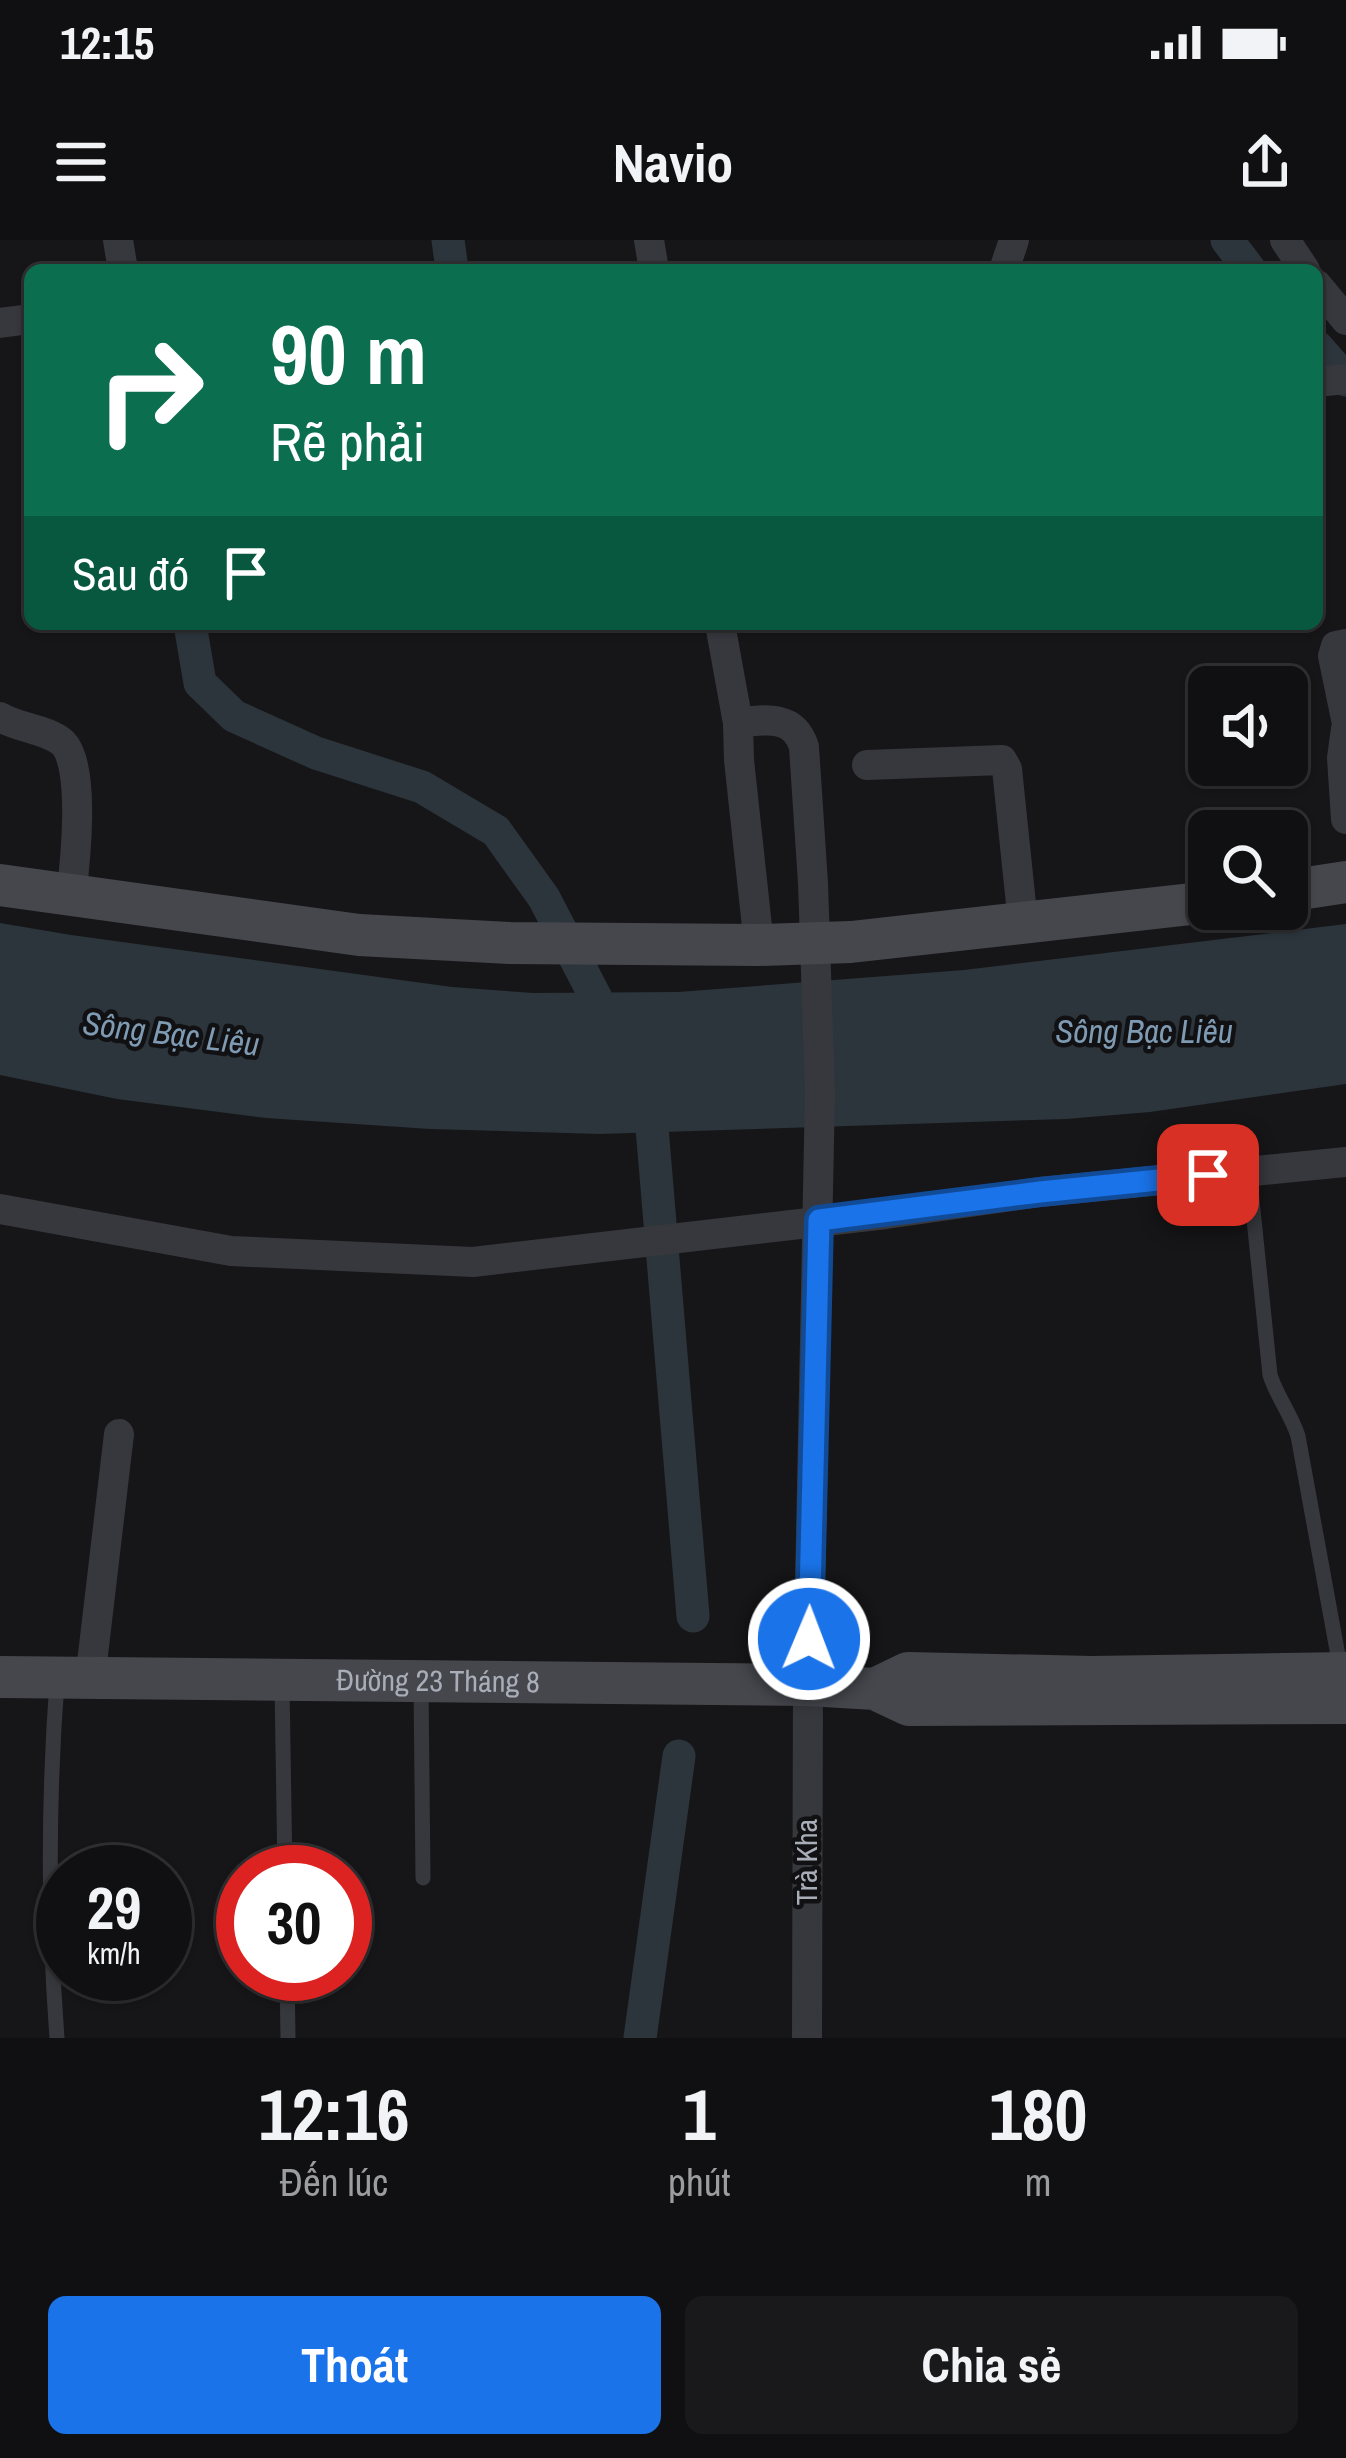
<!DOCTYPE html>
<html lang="vi">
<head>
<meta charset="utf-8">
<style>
	:root { --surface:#101012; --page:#19191b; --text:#f1f3f6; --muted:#9c9d9f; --line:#303032; --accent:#1a73e8 }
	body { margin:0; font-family:"Archivo Narrow",sans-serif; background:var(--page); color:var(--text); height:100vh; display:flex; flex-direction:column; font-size:45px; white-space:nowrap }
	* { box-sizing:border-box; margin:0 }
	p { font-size:39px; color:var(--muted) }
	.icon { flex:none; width:66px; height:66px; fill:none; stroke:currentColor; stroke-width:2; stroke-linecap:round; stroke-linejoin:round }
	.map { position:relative; height:1798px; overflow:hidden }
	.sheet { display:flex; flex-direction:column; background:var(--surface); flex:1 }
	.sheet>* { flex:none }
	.top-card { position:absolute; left:24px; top:24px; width:1299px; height:366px; border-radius:18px; box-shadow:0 3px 9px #0004,0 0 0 3px var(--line); background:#0b6e4f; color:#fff; overflow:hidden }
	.buttons { position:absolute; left:1188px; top:426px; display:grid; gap:24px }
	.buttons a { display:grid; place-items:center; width:120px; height:120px; border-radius:18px; background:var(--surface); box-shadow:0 3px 9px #0004,0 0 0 3px var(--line); font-size:60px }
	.speed { position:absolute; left:36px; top:1605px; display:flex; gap:24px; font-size:60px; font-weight:700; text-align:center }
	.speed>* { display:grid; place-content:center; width:156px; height:156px; border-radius:50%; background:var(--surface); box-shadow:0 3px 9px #0004,0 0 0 3px var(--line); line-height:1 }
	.speed small { font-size:30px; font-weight:400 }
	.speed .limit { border:18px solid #d22; background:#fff; color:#111 }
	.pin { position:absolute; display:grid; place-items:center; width:102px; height:102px; color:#fff; margin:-51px; border-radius:24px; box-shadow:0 6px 18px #0006 }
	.me { position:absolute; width:132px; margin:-66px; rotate:1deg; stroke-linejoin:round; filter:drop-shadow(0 0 9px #0008) }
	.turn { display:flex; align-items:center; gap:42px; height:252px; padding:0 48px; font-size:54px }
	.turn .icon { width:156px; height:156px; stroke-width:2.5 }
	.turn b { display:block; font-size:84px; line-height:102px }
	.then { display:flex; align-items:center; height:114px; padding:0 48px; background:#0003; gap:24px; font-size:45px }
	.eta { display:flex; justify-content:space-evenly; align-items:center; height:204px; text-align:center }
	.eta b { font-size:72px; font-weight:700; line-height:84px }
	.cta { display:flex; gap:24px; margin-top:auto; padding:24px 48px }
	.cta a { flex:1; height:138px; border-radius:18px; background:var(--accent); color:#fff; font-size:48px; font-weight:700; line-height:138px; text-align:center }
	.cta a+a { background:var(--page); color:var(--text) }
	.status { display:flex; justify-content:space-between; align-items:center; height:84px; padding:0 60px; background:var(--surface); direction:ltr }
	.status svg { height:33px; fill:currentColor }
	header { display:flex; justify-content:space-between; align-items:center; height:156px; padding:0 48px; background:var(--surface); font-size:54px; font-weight:700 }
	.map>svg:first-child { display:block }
	.water { fill:#2c353c }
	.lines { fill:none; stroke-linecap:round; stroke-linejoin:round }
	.canal { stroke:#2c353c; stroke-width:33 }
	.lane { stroke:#37383d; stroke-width:15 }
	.street { stroke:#37383d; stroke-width:30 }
	.secondary { stroke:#45474d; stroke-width:42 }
	.route-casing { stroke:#114b97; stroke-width:30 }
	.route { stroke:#1a73e8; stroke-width:21 }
	.labels { text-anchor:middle; stroke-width:9; stroke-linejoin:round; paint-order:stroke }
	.street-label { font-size:30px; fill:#a8adb8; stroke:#111113 }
	.water-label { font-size:33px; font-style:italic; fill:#7f9bb3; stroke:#111113 }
</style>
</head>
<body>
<div class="status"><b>12:15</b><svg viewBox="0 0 49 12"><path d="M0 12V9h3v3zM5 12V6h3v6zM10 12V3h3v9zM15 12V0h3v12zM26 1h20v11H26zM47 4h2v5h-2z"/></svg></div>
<header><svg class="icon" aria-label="menu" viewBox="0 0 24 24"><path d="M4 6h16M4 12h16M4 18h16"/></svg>Navio<svg class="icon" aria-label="share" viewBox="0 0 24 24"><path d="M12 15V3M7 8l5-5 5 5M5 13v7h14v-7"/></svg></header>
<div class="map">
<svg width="1346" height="1798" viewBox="0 0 1346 1798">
	<rect width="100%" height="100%" fill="#161618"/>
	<path class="water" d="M0 683 71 695 452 747 533 753 678 752 964 730 1346 684V844L1150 872 1066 879 600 894 430 889 266 878 117 859 0 835Z"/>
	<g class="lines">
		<g class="canal">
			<path d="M448 0 452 30"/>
			<path d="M1227 0 1250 30"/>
			<path d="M1317 107 1346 140"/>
			<path d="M190 384 200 443 234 476 316 513 422 547 496 591 544 658 596 758 603 796"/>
			<path d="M649 852 693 1376"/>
			<path d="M640 1798 679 1516"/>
		</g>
		<g class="lane">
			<path d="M1249 931 1270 1135C1277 1157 1291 1174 1298 1196L1341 1432"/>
			<path d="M57 1441C48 1561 48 1679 57 1798"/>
			<path d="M282 1444 285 1632"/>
			<path d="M421 1445 423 1638"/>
			<path d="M287 1734 288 1798"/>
		</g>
		<g class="street">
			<path d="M118 0 123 30"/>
			<path d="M649 0 654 30"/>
			<path d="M1285 0 1305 30"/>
			<path d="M1004 30 1014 0"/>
			<path d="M1317 45 1346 80"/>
			<path d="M0 83 30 79"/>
			<path d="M1317 142 1346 139"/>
			<path d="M720 384 738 483"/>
			<path d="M1346 404 1336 406 1333 416 1346 479"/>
			<path d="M0 477C18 488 47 489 63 503 86 526 75 625 71 656"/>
			<path d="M1346 489 1342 518 1346 579"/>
			<path d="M867 525 1002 520 1007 529 1023 683"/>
			<path d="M759 705 739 520 738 483C767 479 794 475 804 507L813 643 820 852 808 1445 807 1798"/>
			<path d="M0 969 231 1011 473 1022 886 974 1040 952 1346 922"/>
			<path d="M90 1440 119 1194"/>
		</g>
		<g class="secondary">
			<path d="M0 645 359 695 510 703 759 705 851 702 1209 662"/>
			<path d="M1287 651 1346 642"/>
			<path id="s1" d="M0 1437 808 1445 875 1449 909 1465 1346 1463"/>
			<path d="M875 1449 908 1433 1092 1437 1346 1433"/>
		</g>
	</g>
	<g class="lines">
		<g class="route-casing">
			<path id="route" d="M809 1399 819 980 1040 952 1208 935"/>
		</g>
		<use href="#route" class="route"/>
	</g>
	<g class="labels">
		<g class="street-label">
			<text dy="10" stroke="none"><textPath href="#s1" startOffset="438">Đường 23 Tháng 8</textPath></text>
			<text transform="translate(807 1622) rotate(-90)" y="10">Trà Kha</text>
		</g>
		<g class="water-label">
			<text x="1144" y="803">Sông Bạc Liêu</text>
			<text transform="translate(171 793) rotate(7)" y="12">Sông Bạc Liêu</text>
		</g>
	</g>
</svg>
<div class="buttons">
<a><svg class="icon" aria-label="sound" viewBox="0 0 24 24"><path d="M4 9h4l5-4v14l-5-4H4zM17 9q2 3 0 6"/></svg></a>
<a><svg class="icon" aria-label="search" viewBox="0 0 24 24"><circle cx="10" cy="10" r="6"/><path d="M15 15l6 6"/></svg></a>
</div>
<div class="speed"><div>29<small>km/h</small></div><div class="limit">30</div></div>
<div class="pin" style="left:1208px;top:935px;background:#d93025"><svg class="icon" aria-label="arrive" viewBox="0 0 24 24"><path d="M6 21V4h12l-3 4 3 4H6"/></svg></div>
<svg class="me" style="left:809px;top:1399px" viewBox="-20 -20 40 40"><circle r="17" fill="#1a73e8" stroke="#fff" stroke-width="3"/><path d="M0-11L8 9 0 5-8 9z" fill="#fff"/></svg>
<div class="top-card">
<div class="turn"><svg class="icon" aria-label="right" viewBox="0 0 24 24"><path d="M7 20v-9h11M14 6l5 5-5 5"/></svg><div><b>90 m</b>Rẽ phải</div></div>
<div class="then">Sau đó<svg class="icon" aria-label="arrive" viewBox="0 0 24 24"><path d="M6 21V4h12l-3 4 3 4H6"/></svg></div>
</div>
</div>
<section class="sheet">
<div class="eta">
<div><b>12:16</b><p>Đến lúc</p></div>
<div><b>1</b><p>phút</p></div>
<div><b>180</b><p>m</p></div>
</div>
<div class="cta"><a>Thoát</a><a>Chia sẻ</a></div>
</section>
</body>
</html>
